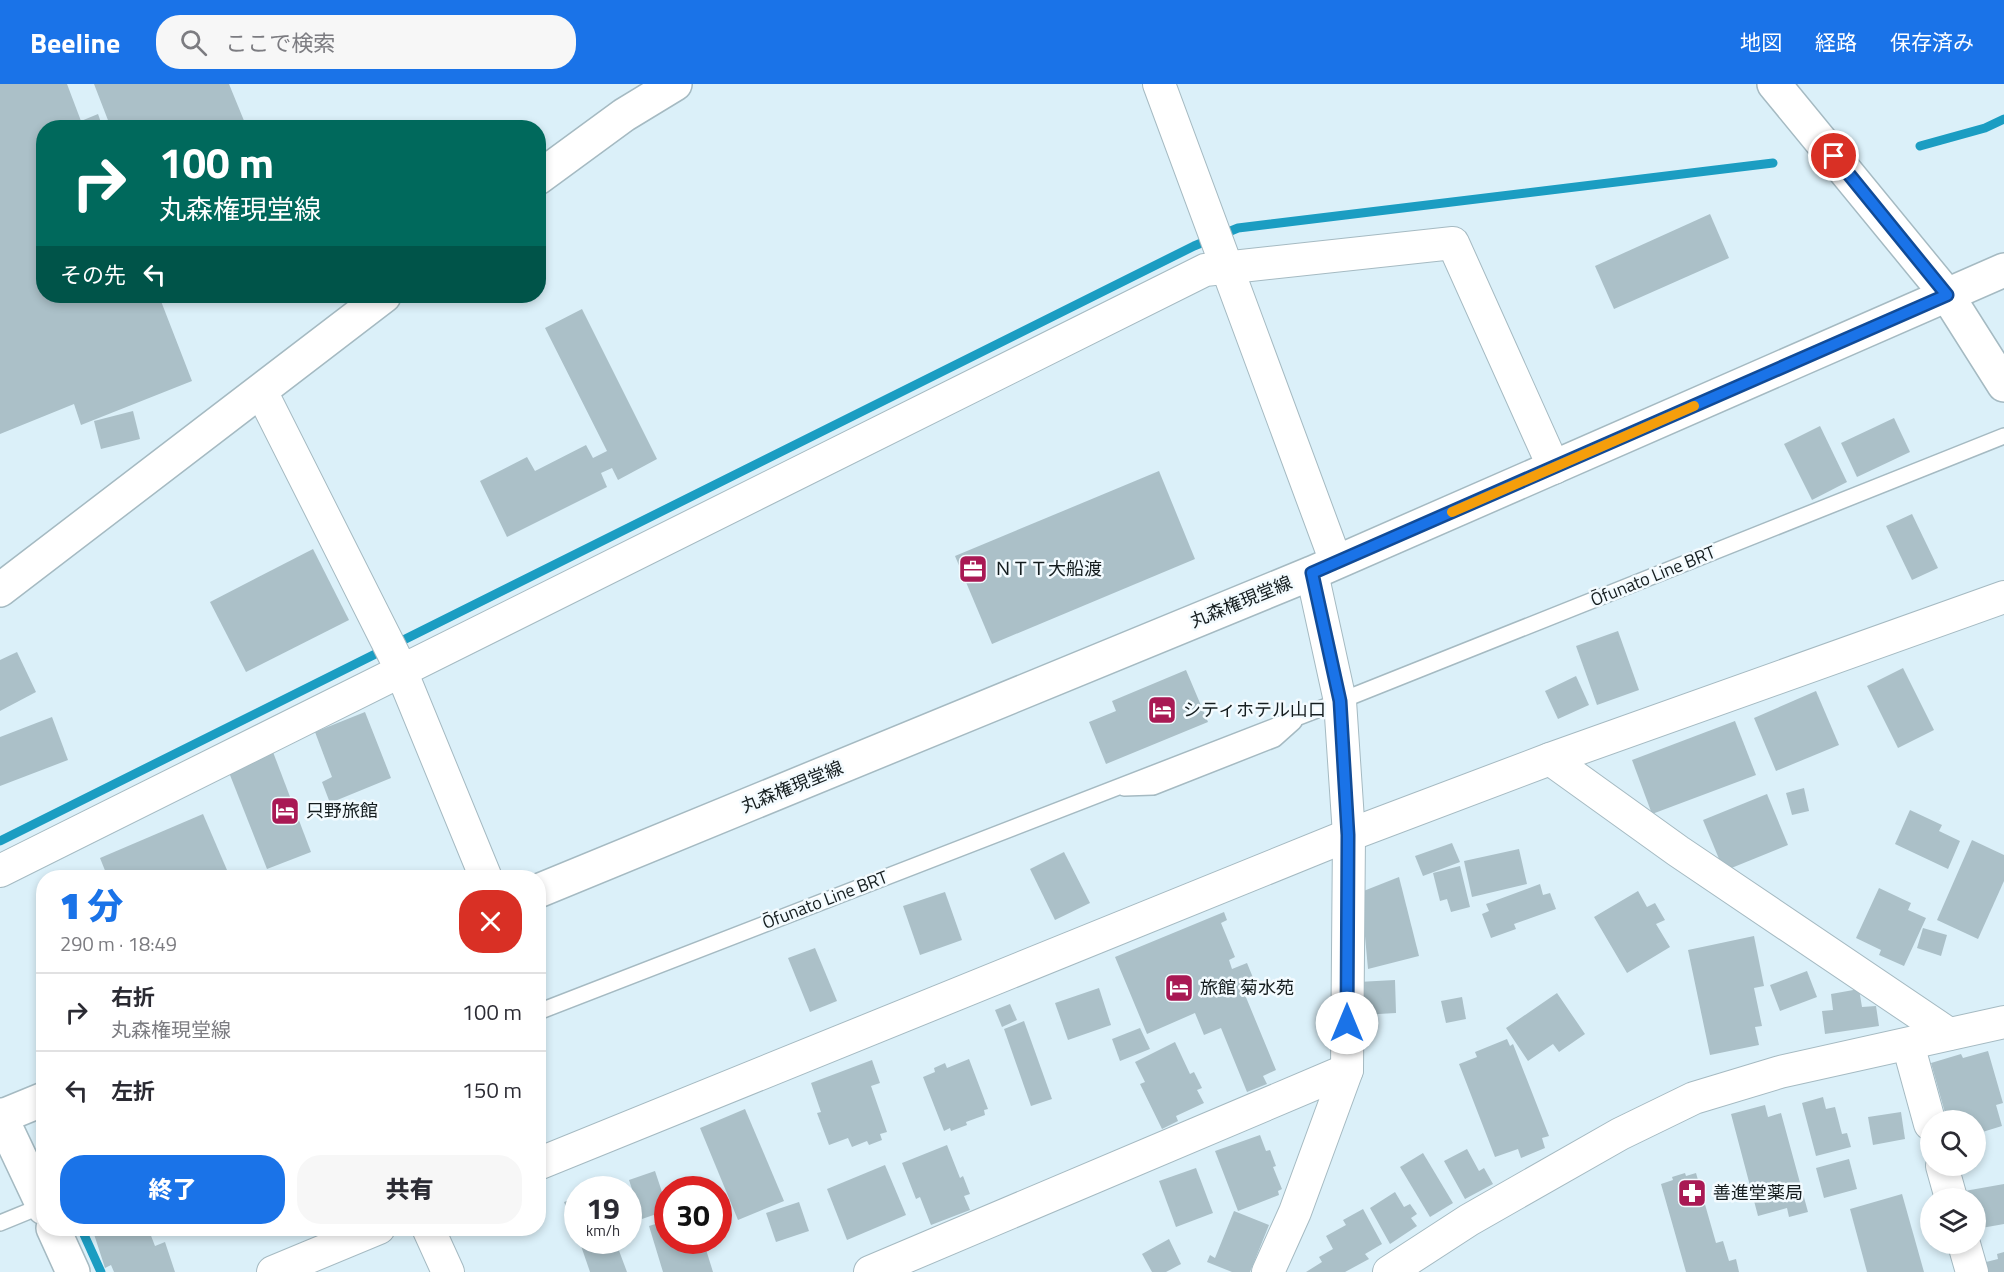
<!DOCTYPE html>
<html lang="ja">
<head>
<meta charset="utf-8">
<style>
	:root { --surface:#fff; --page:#f7f7f7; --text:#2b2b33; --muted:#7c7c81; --line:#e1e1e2; --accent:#1a73e8 }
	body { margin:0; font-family:"Titillium Web","Noto Sans JP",sans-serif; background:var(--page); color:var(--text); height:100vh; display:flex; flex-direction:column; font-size:22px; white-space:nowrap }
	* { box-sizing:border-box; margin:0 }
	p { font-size:20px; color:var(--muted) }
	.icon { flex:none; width:33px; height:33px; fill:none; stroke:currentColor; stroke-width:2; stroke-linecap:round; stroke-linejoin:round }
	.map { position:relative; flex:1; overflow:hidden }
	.details { position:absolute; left:36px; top:786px; width:510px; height:366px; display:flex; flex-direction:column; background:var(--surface); border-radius:24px; box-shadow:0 3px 9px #0003 }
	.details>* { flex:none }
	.top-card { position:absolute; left:36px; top:36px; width:510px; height:183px; border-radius:24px; box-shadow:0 3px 9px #0003; background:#00695c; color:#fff; overflow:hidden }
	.controls { position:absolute; left:1920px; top:1026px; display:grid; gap:12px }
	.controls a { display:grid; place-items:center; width:66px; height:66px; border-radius:50%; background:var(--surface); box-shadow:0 3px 9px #0003; font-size:30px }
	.speed { position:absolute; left:564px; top:1092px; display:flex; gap:12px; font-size:30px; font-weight:700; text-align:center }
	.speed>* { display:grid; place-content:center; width:78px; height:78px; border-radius:50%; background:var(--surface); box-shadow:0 3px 9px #0003; line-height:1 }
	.speed small { font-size:15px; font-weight:400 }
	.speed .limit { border:9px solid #d22; background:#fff; color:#111 }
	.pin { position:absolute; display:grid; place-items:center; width:51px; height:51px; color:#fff; margin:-26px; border:3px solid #fff; border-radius:50%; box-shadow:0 2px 6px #0007 }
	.me { position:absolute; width:66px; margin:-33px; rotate:0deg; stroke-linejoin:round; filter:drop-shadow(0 0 4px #0008) }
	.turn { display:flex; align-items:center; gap:21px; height:126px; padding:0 24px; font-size:27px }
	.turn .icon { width:78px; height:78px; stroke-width:2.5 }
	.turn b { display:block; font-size:42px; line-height:51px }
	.then { display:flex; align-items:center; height:57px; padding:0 24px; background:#0003; gap:12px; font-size:22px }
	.round { display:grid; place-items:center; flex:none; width:63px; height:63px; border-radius:24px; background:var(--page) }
	.summary { display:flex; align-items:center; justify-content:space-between; height:102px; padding:0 24px }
	h1 { font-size:36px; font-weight:800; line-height:45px; color:var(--accent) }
	.primary-button { display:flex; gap:12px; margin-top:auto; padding:12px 24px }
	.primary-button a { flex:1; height:69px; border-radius:24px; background:var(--accent); color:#fff; font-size:24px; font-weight:800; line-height:69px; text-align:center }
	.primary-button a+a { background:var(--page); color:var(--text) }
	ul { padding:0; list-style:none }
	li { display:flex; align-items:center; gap:18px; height:78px; padding:0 24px; border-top:2px solid var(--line) }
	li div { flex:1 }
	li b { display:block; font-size:22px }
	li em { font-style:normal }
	header { display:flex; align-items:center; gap:36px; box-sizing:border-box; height:84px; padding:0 30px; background:var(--accent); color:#fff }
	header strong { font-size:28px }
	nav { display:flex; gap:33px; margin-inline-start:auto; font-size:21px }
	.search { width:420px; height:54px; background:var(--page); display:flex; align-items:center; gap:15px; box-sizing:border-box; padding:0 21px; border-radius:24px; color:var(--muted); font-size:22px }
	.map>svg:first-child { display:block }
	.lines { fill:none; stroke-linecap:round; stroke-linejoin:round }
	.stream { stroke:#1b9dc2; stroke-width:9 }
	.building { fill:#abc0c8 }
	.service-casing { stroke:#a5bac2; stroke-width:18 }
	.minor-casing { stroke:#a5bac2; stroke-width:34 }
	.tertiary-casing { stroke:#a5bac2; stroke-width:36 }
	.secondary-casing { stroke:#a5bac2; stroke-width:36 }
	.service { stroke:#fff; stroke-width:15 }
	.minor { stroke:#fff; stroke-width:32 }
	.tertiary { stroke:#fff; stroke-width:33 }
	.secondary { stroke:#fff; stroke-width:33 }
	.route-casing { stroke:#114b97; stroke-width:15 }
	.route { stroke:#1a73e8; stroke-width:10 }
	.slow { stroke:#f59e0b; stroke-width:10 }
	.labels { text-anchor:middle; stroke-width:5; stroke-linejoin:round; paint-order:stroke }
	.poi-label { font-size:18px; fill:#151d1f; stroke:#f3fbff; text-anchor:start }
	.street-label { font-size:18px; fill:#151d1f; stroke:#f3fbff }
</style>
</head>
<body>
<header>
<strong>Beeline</strong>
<div class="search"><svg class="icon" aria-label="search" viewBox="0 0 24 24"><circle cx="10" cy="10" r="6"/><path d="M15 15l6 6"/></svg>ここで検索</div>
<nav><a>地図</a><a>経路</a><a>保存済み</a></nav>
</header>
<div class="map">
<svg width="2004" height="1188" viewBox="0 0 2004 1188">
	<rect width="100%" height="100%" fill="#dbf0f9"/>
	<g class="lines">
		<g class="stream">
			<path d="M1920 62 1985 44 2004 35"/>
			<path d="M0 757 1194 162 1238 144 1773 79"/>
			<path d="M81 1144 101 1188"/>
		</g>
	</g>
	<g class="building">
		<path d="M0 0H67L81 37 98 30 103 44H44V212H159L192 297 81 341 74 320 0 350Z"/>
		<path d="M94 0H229L247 44H151L149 38 135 44H111Z"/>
		<path d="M1710 130 1729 174 1614 225 1595 182Z"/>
		<path d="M582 225 657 375 618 396 612 384 601 389 607 403 507 453 480 397 527 373 535 387 586 361 593 374 607 367 545 244Z"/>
		<path d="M133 327 140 355 101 365 94 337Z"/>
		<path d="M1894 334 1910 368 1857 393 1841 359Z"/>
		<path d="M1820 342 1847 398 1812 416 1784 360Z"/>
		<path d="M1159 387 1195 475 992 560 955 472Z"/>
		<path d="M1912 430 1938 484 1912 496 1886 442Z"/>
		<path d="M313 465 349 536 246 588 210 518Z"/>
		<path d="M1618 547 1639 606 1597 621 1576 562Z"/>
		<path d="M17 568 36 608 0 627V576Z"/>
		<path d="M1903 584 1934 646 1898 664 1867 602Z"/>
		<path d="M1186 586 1208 638 1106 680 1089 638 1116 627 1112 617Z"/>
		<path d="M1576 592 1589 621 1558 635 1545 607Z"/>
		<path d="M1816 607 1839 661 1776 687 1754 634Z"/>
		<path d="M365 628 391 694 330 719 322 698 332 693 315 648Z"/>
		<path d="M52 633 68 676 0 702V653Z"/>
		<path d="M1735 637 1756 691 1652 730 1632 676Z"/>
		<path d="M273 668 311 768 267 785 228 686Z"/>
		<path d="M1804 704 1809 727 1792 731 1786 709Z"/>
		<path d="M1767 710 1788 761 1724 787 1703 736Z"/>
		<path d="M1910 726 1942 741 1939 747 1960 757 1948 785 1895 760Z"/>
		<path d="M203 730 227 786 209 794H108L100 774Z"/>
		<path d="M1972 756 2004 771V797L1978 855 1937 836Z"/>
		<path d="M1452 759 1460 778 1423 792 1415 772Z"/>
		<path d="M1519 765 1527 800 1472 813 1464 777Z"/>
		<path d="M1064 768 1090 819 1055 836 1030 785Z"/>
		<path d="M1460 782 1470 823 1451 828 1447 815 1440 817 1433 789Z"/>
		<path d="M1399 793 1419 872 1368 885 1361 808Z"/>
		<path d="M1540 800 1543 811 1550 809 1556 825 1514 840 1516 845 1491 854 1482 830 1489 827 1486 820Z"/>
		<path d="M1879 804 1911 819 1908 826 1926 834 1904 882 1879 871 1881 866 1856 854Z"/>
		<path d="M1638 807 1647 823 1655 819 1665 836 1656 840 1670 863 1627 889 1594 833Z"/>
		<path d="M945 808 962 856 920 871 903 822Z"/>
		<path d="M1224 828 1227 836 1221 839 1235 873 1229 876 1232 885 1247 879 1256 901 1243 906 1276 986 1263 992 1267 1000 1247 1008 1221 944 1204 951 1195 929 1147 950 1115 873Z"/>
		<path d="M1923 844 1947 851 1941 872 1917 864Z"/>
		<path d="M1754 852 1764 902 1754 904 1762 942 1755 943 1759 961 1710 971 1688 866Z"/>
		<path d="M815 864 837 917 810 928 788 874Z"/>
		<path d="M1807 887 1817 913 1780 927 1770 901Z"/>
		<path d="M1395 896 1396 929 1361 931 1358 898Z"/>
		<path d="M1099 904 1111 941 1068 956 1055 919Z"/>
		<path d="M1859 905 1862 923 1876 922 1879 942 1825 950 1822 927 1833 926 1831 910Z"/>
		<path d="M1557 909 1585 950 1559 968 1553 960 1528 977 1506 944Z"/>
		<path d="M1462 913 1466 935 1446 939 1441 917Z"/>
		<path d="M1010 920 1017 936 1002 943 995 926Z"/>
		<path d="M1024 937 1052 1015 1031 1022 1004 945Z"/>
		<path d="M1140 944 1150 965 1120 977 1112 955Z"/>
		<path d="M1507 955 1510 962 1513 960 1549 1052 1542 1054 1545 1064 1521 1074 1518 1065 1495 1073 1459 980 1477 973 1475 968Z"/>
		<path d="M1175 958 1190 990 1194 988 1202 1004 1197 1006 1204 1019 1176 1032 1178 1037 1162 1045 1140 1000 1145 998 1135 978Z"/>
		<path d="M1988 967 2003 1019 1996 1021 2002 1042 1976 1050V1036H1947L1931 979 1961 970 1963 974Z"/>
		<path d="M969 975 988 1025 984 1026 985 1031 966 1038 967 1041 951 1047 950 1044 944 1047 923 993 935 988 934 984 945 979 947 984Z"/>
		<path d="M872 976 880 999 871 1002 887 1048 880 1050 882 1056 869 1061 867 1057 852 1063 848 1054 829 1061 817 1029 821 1028 811 999Z"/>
		<path d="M1823 1013 1826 1025 1835 1023 1842 1050 1847 1049 1851 1063 1816 1072 1802 1019Z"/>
		<path d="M1765 1021 1768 1033 1781 1029 1808 1128 1789 1133 1787 1124 1758 1132 1731 1030Z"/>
		<path d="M745 1025 784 1117 738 1136 700 1044Z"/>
		<path d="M1901 1028 1905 1055 1873 1061 1868 1033Z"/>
		<path d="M1260 1051 1266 1067 1270 1066 1276 1082 1273 1083 1282 1105 1278 1107 1279 1111 1238 1127 1215 1067Z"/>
		<path d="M947 1061 960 1094 963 1092 970 1110 964 1112 970 1126 931 1141 920 1113 916 1115 902 1079Z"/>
		<path d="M1467 1065 1479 1087 1484 1084 1493 1100 1465 1115 1444 1077Z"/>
		<path d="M1423 1069 1453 1119 1430 1133 1400 1083Z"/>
		<path d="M1849 1075 1857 1105 1824 1114 1816 1084Z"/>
		<path d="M885 1081 906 1131 847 1156 827 1105Z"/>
		<path d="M1196 1084 1213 1129 1176 1143 1159 1097Z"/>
		<path d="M655 1087 668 1126 642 1135 629 1096Z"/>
		<path d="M1685 1089 1686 1092 1696 1089 1716 1159 1723 1157 1729 1177 1736 1175 1739 1188H1686L1661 1100 1673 1096 1672 1093Z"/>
		<path d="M2004 1100V1140L1976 1145V1114H1961L1959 1108Z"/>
		<path d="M1395 1108 1404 1123 1410 1120 1417 1130 1411 1134 1417 1142 1390 1160 1370 1124Z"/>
		<path d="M1902 1110 1924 1188H1867L1850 1125Z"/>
		<path d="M578 1113V1153H577L564 1118Z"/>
		<path d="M799 1118 809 1147 776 1158 766 1129Z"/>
		<path d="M1363 1125 1382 1160 1365 1170 1369 1175 1345 1188H1306L1322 1178 1319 1173 1333 1165 1326 1152 1346 1141 1343 1136Z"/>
		<path d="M1234 1127 1269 1141 1250 1188H1232L1207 1178 1210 1171 1215 1174Z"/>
		<path d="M665 1137 668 1156H671L674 1165 703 1156 713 1188H663L649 1142Z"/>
		<path d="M92 1144H148L155 1162 165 1158 175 1188H114L111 1181 105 1184Z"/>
		<path d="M1169 1155 1181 1180 1166 1188H1152L1142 1170Z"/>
		<path d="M579 1156H615L627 1188H590Z"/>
		<path d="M2004 1168V1188H1989L1986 1178 1998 1175 1997 1170Z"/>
	</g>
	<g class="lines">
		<g class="service-casing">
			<g id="service">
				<path d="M1124 704 1153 703 1275 655 1294 638"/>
				<path d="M538 928 1340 617 2004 352"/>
				<path d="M0 1139 44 1121"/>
			</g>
		</g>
		<g class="minor-casing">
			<g id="minor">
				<path d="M1159 0 1336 478"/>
				<path d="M261 307 397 577 486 794"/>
				<path d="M1550 675 1678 767 1949 950"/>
				<path d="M0 787 1205 186 1453 159 1554 384"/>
				<path d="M1908 960 1930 1040"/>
				<path d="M538 1080 1349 751 1550 675 2004 513"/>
				<path d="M1942 1082 1951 1114"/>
				<path d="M428 1144 448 1188"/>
				<path d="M1964 1160 1972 1188"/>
				<path d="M273 1188 379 1144"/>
				<path d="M870 1188 1347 986"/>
				<path d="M1268 1188 1295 1128 1347 986 1349 751 1340 617 1312 489"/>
				<path d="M1389 1188 1469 1136 1620 1050 1694 1014 1780 988 2004 938"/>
			</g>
		</g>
		<g class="tertiary-casing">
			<g id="tertiary">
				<path d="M1774 0 1947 211 2004 301"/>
				<path d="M538 94 624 31 675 0"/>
				<path d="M0 506 384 212"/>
				<path d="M0 1031 44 1124"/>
				<path d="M53 1144 73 1188"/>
			</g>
		</g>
		<g class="secondary-casing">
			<g id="secondary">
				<path d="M538 807 1312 489 2004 186"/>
				<path d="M0 1033 44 1015"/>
			</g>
		</g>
		<use href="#service" class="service"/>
		<use href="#minor" class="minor"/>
		<use href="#tertiary" class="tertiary"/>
		<use href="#secondary" class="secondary"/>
	</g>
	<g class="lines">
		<g class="route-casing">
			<path id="route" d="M1347 939 1348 751 1340 617 1312 489 1947 211 1834 72"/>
		</g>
		<use href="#route" class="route"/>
		<path class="slow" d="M1452 428 1694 322"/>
	</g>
	<defs>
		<g id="office-square" transform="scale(1.5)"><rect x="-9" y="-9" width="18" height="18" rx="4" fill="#a91954" stroke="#f3fbff"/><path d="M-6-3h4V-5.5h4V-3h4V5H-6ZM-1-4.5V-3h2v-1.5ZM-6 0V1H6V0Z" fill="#fff"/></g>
		<g id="hotel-square" transform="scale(1.5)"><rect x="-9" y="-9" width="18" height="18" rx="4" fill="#a91954" stroke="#f3fbff"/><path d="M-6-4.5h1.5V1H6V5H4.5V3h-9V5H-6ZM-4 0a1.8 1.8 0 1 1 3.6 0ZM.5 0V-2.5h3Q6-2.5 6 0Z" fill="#fff"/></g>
		<g id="pharmacy-square" transform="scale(1.5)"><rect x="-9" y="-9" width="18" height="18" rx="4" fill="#a91954" stroke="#f3fbff"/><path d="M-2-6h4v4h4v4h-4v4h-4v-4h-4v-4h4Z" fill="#fff"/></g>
	</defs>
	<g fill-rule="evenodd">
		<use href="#office-square" x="973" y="485"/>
		<use href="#hotel-square" x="1162" y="626"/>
		<use href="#hotel-square" x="285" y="727"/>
		<use href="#hotel-square" x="1179" y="904"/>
		<use href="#pharmacy-square" x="1692" y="1109"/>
	</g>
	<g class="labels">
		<g class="poi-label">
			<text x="994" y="491">ＮＴＴ大船渡</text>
			<text x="1183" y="632">シティホテル山口</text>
			<text x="306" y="733">只野旅館</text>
			<text x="1200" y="910">旅館 菊水苑</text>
			<text x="1713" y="1115">善進堂薬局</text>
		</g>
		<g class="street-label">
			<text transform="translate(1653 492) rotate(-22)" y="6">Ōfunato Line BRT</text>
			<text transform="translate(1241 518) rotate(-22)" y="6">丸森権現堂線</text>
			<text transform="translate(792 703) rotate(-22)" y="6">丸森権現堂線</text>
			<text transform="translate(825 816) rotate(-21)" y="6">Ōfunato Line BRT</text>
		</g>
	</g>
</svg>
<div class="controls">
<a><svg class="icon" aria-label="search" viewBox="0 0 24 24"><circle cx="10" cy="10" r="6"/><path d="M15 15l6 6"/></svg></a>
<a><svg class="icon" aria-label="layers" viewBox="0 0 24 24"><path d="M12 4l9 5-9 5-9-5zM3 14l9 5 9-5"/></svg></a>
</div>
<div class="speed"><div>19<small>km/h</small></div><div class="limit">30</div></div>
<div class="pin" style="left:1834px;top:72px;background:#d93025"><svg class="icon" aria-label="arrive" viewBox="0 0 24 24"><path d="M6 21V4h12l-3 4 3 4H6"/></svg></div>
<svg class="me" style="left:1347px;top:939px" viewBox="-20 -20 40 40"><circle r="19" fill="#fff"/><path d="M0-13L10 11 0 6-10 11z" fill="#1a73e8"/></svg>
<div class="top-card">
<div class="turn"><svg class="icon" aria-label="right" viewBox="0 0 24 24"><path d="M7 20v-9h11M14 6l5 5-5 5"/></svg><div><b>100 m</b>丸森権現堂線</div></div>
<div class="then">その先<svg class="icon" aria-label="left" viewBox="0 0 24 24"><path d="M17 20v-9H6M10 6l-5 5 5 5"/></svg></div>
</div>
<section class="details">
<div class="summary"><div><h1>1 分</h1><p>290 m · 18:49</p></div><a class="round" style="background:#d93025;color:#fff"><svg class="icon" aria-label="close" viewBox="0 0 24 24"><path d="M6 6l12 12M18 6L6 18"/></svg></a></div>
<ul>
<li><svg class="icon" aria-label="right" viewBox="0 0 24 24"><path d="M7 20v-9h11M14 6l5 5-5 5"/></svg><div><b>右折</b><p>丸森権現堂線</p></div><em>100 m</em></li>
<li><svg class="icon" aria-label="left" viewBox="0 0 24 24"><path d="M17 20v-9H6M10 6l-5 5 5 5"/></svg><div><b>左折</b></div><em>150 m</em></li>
</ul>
<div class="primary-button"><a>終了</a><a>共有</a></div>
</section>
</div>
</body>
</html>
